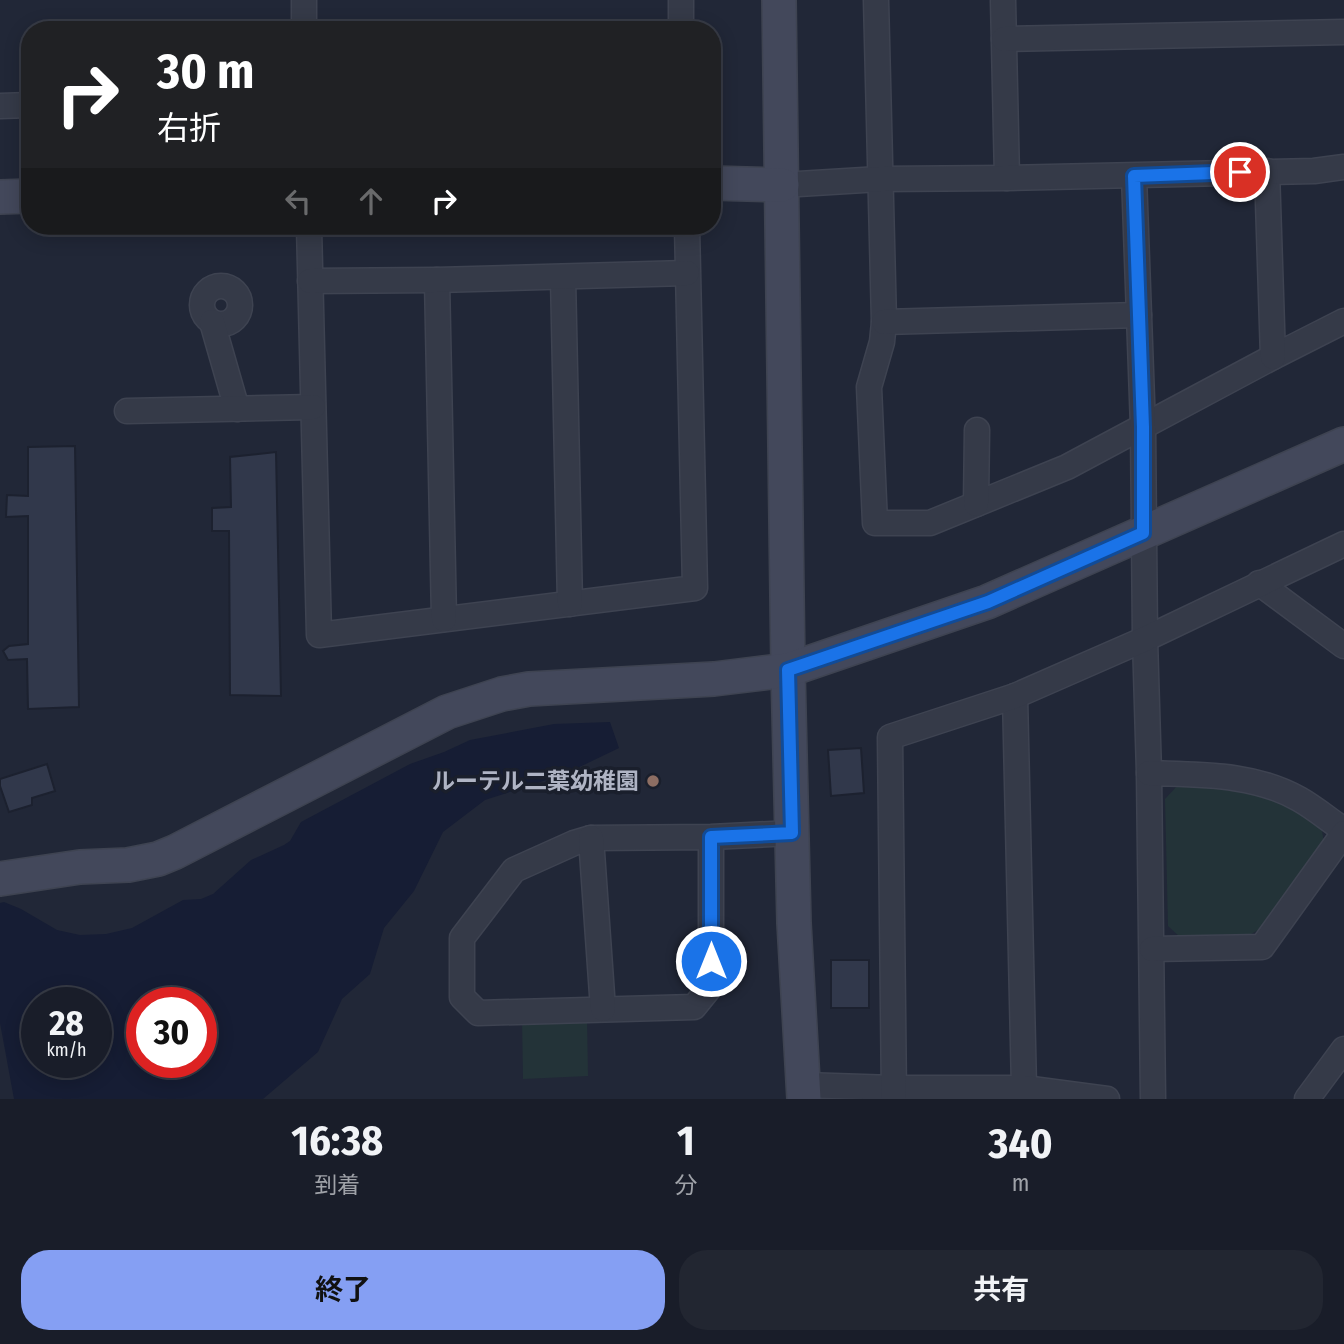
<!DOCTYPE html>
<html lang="ja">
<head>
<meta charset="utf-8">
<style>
	:root { --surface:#191d29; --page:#222631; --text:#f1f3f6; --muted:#9fa2a8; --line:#373b46; --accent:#859ff3 }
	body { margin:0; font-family:"Fira Sans Condensed","Noto Sans JP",sans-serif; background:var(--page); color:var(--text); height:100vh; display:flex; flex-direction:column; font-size:26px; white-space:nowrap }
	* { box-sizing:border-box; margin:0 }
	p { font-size:23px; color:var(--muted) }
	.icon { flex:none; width:38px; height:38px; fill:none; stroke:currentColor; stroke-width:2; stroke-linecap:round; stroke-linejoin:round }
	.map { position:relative; height:1099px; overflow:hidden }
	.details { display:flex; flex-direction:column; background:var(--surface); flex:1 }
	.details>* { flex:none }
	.guide { position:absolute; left:21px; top:21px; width:700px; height:214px; border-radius:28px; box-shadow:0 4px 18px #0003,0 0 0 2px var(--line); background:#202124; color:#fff; overflow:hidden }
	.speed { position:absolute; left:21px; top:987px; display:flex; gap:14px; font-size:35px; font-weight:700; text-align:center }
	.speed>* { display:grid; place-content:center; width:91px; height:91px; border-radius:50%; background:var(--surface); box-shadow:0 4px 18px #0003,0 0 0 2px var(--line); line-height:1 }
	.speed small { font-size:18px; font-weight:400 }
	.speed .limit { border:10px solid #d22; background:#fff; color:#111 }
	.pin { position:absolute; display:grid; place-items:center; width:60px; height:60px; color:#fff; margin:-30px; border:4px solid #fff; border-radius:50%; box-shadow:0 2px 7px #0007 }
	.me { position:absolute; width:77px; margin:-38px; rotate:0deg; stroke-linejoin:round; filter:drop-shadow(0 0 5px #0008) }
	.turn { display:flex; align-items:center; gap:24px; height:147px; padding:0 21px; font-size:32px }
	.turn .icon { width:91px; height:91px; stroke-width:2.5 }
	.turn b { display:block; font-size:49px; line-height:60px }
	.lanes { display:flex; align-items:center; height:66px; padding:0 21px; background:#0003; justify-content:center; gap:35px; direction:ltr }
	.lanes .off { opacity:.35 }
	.eta { display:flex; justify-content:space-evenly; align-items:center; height:119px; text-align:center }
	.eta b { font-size:42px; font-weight:700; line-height:49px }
	.button { display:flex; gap:14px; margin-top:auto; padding:14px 21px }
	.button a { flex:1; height:80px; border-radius:28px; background:var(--accent); color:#111; font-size:28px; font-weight:700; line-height:80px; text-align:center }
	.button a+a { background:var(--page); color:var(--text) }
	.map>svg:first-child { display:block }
	.green { fill:#233338 }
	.water { fill:#161d34; fill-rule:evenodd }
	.building { fill:#31384b; stroke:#1c212f; stroke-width:2 }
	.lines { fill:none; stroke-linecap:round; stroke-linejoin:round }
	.street-casing { stroke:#3e4351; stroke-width:27 }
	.secondary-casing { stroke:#3e4351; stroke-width:36 }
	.street { stroke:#353a48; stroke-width:24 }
	.secondary { stroke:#43485b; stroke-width:33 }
	.route-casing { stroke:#114b97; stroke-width:18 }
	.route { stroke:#1a73e8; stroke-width:12 }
	.education-dot { fill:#8d6e63; stroke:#1a1f2c; stroke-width:2.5 }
	.labels { text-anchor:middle; stroke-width:7; stroke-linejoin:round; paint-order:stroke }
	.poi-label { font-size:23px; font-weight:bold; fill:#afb4c4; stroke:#1a1f2c; text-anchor:end }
</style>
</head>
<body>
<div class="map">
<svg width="1344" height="1099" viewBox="0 0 1344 1099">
	<rect width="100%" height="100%" fill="#212737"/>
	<g class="green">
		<path d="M1178 785C1198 787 1220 786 1240 790 1270 796 1295 810 1321 826L1324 842 1260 929 1244 938 1180 937 1168 926 1165 799Z"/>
		<path d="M587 1016 588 1076 523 1079 522 1018Z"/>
	</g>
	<path class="water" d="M610 722 619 748 565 774 485 800 443 832 414 891 384 928 370 974 342 999 318 1052 263 1099H14L0 1023V903L4 902 21 909 57 930 80 935 106 934 132 928 183 900 201 899 213 894 251 860 284 845 290 841 301 822 410 764 444 752 470 740 554 724ZM37 1003H96V1062H37ZM142 1003H201V1062H142Z"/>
	<g class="building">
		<path d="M75 446 79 707 28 709 27 659 8 660 3 651 9 646 28 644V516L6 517 7 495 28 496V447Z"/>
		<path d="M276 452 281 696 230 695 229 531H212V508L231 507 230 457Z"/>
		<path d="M861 748 864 793 831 796 828 750Z"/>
		<path d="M47 764 55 791 32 798V805L9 812 0 786V779Z"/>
		<rect x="831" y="960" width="38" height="48"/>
	</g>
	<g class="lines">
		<g class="street-casing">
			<g id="street">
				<path d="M304 0V30"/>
				<path d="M681 0V30"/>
				<path d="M876 0 884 322 882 342 869 387 875 523H930L1067 467 1273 357 1344 321"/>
				<path d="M1003 0 1007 178"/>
				<path d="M1004 39 1344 32"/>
				<path d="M0 106 30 105"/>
				<path d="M1267 171 1273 357"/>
				<path d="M1134 176 1143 427 1145 639 1149 773 1153 1099"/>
				<path d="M782 185 880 179 1007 178 1314 171 1344 167"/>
				<path d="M309 226 319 635 695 588 687 226"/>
				<path d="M563 277 570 604"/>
				<path d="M437 280 444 619"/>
				<path d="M310 281 437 280 687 273"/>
				<circle cx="221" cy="305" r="19"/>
				<path d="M212 322 237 409"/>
				<path d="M884 322 1139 315"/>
				<path d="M127 411 313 407"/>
				<path d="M976 504 977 430"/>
				<path d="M1259 583 1344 646"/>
				<path d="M1015 696 1024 1088"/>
				<path d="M1149 773C1200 775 1253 773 1299 799 1315 808 1329 820 1344 830"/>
				<path d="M711 837V986L694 1007 478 1013 462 997V938L514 870 574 843 591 838 711 837 792 833"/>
				<path d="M591 838 603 1009"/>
				<path d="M1152 949 1262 947 1344 833"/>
				<path d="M804 1085 893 1088H1024L1107 1099"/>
				<path d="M894 1099 890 737 1015 696 1145 639 1344 544"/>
				<path d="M1307 1099 1344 1049"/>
			</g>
		</g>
		<g class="secondary-casing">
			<g id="secondary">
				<path d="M779 0 788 670 794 923 804 1099"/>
				<path d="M712 183 782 185"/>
				<path d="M0 197 30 196"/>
				<path d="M0 879 80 867 128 865 158 859 175 852 447 712 502 694 529 689 714 679 788 670 987 602 1344 444"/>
			</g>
		</g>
		<use href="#street" class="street"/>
		<use href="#secondary" class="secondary"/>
	</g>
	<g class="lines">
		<g class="route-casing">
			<path id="route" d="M711 961V837L792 833 788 670 988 602 1143 533V427L1134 176 1240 172"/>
		</g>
		<use href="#route" class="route"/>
	</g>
	<circle class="education-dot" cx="653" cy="781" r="7"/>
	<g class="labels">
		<g class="poi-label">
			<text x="639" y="789">ルーテル二葉幼稚園</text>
		</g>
	</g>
</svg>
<div class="speed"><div>28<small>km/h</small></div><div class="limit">30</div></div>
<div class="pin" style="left:1240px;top:172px;background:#d93025"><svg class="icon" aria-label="arrive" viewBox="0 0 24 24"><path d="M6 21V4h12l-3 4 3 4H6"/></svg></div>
<svg class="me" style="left:711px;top:961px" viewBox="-20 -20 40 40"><circle r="17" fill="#1a73e8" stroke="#fff" stroke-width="3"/><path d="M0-11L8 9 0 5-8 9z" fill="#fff"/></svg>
<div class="guide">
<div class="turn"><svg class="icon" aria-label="right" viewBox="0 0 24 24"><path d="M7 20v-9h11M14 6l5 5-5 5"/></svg><div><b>30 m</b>右折</div></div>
<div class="lanes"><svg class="icon off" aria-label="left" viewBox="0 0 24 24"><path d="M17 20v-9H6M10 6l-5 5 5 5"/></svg><svg class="icon off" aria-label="ahead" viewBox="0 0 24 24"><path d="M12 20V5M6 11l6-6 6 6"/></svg><svg class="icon" aria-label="right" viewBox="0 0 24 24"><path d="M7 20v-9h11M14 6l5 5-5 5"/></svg></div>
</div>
</div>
<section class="details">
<div class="eta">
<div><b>16:38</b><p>到着</p></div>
<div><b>1</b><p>分</p></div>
<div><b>340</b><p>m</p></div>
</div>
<div class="button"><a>終了</a><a>共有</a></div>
</section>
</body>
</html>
